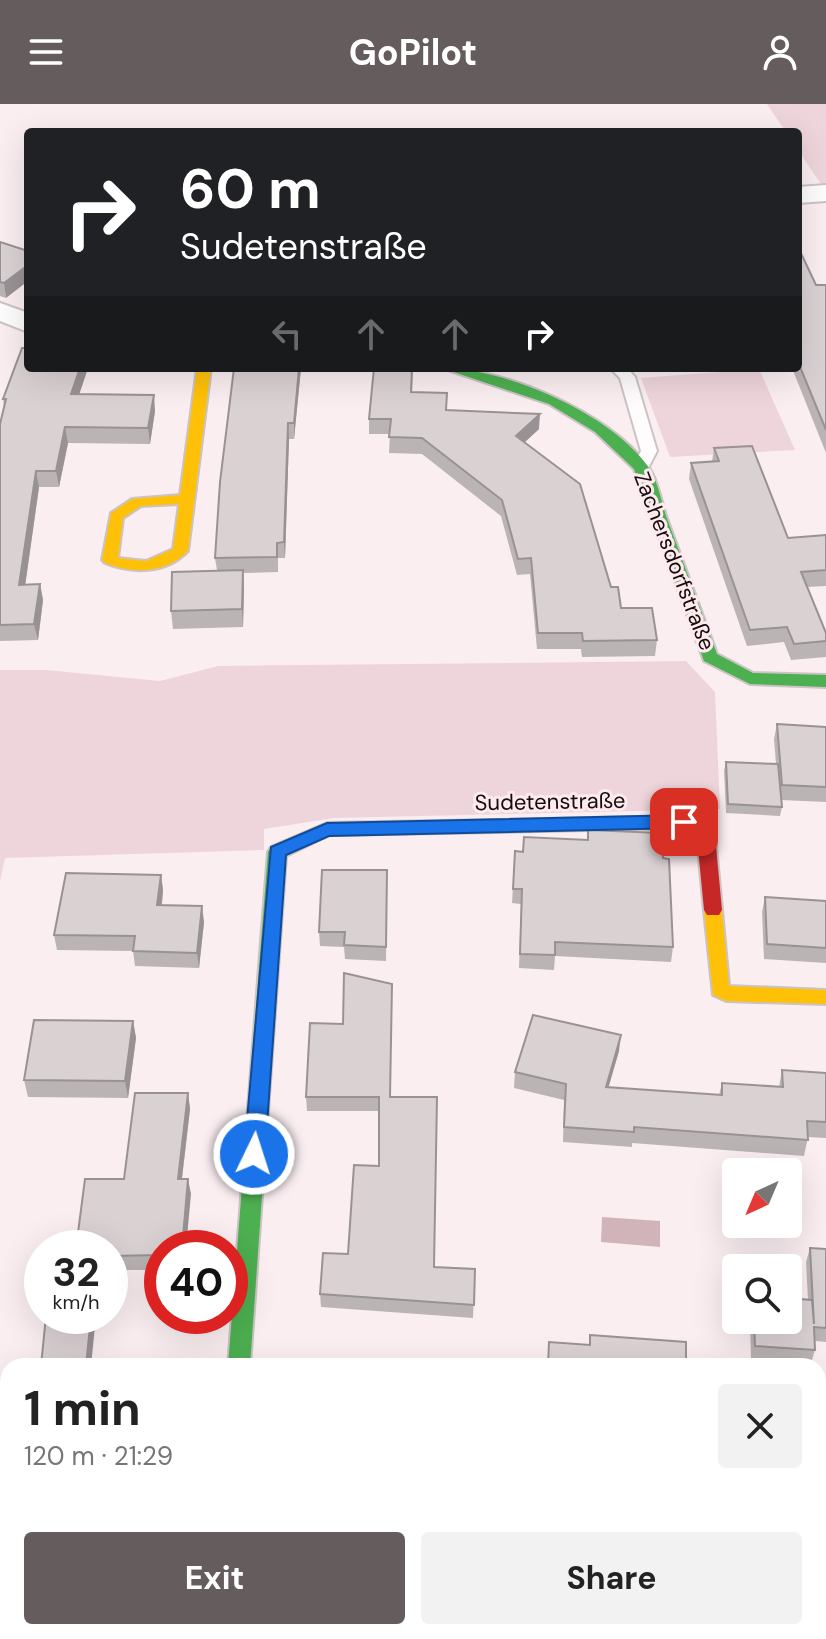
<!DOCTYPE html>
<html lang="en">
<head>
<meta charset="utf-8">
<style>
	:root { --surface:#fff; --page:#f2f2f2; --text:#222; --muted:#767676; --accent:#645c5d }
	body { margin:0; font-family:"DM Sans",sans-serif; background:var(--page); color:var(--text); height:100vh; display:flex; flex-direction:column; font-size:30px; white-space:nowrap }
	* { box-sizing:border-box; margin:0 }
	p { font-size:26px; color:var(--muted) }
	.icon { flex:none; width:44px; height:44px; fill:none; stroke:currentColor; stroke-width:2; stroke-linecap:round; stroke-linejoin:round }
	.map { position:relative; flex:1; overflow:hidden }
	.details { position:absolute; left:0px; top:1254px; width:826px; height:282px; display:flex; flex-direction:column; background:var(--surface); border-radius:24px 24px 0 0; box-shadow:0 8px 32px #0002 }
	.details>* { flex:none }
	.banner { position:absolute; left:24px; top:24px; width:778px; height:244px; border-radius:8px; box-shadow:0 8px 32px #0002; background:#202124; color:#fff; overflow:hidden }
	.needle { width:52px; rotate:224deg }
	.controls { position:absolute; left:722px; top:1054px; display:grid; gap:16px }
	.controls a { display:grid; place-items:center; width:80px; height:80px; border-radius:8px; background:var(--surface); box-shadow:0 8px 32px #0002; font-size:40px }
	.speed { position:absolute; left:24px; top:1126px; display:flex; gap:16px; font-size:40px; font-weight:700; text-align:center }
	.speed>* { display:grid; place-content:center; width:104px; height:104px; border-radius:50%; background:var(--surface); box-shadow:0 8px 32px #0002; line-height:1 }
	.speed small { font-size:20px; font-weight:400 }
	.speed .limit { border:12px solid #d22; background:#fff; color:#111 }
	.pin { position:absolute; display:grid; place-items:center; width:68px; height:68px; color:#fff; margin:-34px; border-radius:16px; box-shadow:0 4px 12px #0006 }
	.me { position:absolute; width:88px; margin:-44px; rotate:4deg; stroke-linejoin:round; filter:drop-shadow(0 0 6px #0008) }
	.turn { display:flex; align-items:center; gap:28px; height:168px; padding:0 24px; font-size:36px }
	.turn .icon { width:104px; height:104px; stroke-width:2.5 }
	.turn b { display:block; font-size:56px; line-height:68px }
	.lanes { display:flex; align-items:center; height:76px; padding:0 24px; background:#0003; justify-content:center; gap:40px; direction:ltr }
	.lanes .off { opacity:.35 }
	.round { display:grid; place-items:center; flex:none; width:84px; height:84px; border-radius:8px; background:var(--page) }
	.head { display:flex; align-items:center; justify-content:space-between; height:136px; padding:0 24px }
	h1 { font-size:48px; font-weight:700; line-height:60px }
	.action { display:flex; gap:16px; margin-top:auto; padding:16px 24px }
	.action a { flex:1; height:92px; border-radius:8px; background:var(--accent); color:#fff; font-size:32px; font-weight:700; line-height:92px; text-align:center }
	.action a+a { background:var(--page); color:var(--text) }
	header { display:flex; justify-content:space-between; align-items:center; height:104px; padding:0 24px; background:var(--accent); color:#fff; font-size:36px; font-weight:700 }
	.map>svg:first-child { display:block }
	.green { fill:#eed5db }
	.water { fill:#d0b4ba }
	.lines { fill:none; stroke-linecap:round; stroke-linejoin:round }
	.lane-casing { stroke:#ccc3c5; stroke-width:4 }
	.street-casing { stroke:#ccc3c5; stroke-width:4 }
	.fast-casing { stroke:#ccc3c5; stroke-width:4 }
	.slow-casing { stroke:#ccc3c5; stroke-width:4 }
	.jam-casing { stroke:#ccc3c5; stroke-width:4 }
	.lane { fill:#fefcfd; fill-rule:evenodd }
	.street { fill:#fefcfd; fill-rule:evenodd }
	.fast { fill:#4caf50; fill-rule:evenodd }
	.slow { fill:#ffc107; fill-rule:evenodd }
	.jam { fill:#c62828; fill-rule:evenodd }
	.wall { fill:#bbb4b5 }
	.shaded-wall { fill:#999294 }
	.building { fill:#dad1d3; stroke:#999294; stroke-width:2 }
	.route { fill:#1a73e8; stroke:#114b97; stroke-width:2 }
	.labels { text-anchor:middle; stroke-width:6; stroke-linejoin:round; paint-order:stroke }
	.street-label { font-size:22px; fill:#130d0e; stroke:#feeaee }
</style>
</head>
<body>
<header><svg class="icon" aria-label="menu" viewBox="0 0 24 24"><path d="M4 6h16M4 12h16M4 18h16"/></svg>GoPilot<svg class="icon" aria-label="person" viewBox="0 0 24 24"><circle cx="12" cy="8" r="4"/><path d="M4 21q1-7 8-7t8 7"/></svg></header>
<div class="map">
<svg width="826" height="1535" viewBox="0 0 826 1535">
	<rect width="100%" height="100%" fill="#faeef1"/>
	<g class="green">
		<path d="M767 0H826V80H821L798 46V28H786Z"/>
		<path d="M759 265 795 346 670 353 641 274Z"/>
		<path d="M686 557 715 588 720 705 334 714 264 725V746L5 754 0 777V566H46L160 577 218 562Z"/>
	</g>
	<path class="water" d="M602 1113 660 1117V1143L601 1138Z"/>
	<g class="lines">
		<g class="lane-casing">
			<path id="lane" d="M610 264H627L635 273 657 347 647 366 641 368 633 363 641 347 620 274Z"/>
		</g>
		<g class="street-casing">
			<g id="street">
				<path d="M826 81V97L798 99V83Z"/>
				<path d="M0 199 28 209V228L0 217Z"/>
				<rect x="818" y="1440" width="8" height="50"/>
			</g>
		</g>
		<g class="fast-casing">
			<g id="fast">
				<path d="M442 264C505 264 609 309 647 361 657 374 661 396 666 412 683 458 700 504 717 550L753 569 826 571V583L750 580 704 557 634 365 595 328 549 300Z"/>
				<path d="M496 716 505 722 496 728 329 731 286 752 250 1262H228L268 748 271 743 327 719Z"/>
			</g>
		</g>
		<g class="slow-casing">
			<g id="slow">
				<path d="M197 264H211L188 447C166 470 132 470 105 459L102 456 111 409 132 395 180 391ZM179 400 173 445 146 457 118 454 123 414 141 402Z"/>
				<path d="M713 799 719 801 722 806 729 882 826 886V900L726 897 713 891 704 806 707 801Z"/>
			</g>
		</g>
		<g class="jam-casing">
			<path id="jam" d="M684 712 712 726 715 731 722 806 719 811H707L704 806 697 734 681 724 496 728 487 722 496 716Z"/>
		</g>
		<use href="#lane" class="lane"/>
		<use href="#street" class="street"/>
		<use href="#fast" class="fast"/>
		<use href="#slow" class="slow"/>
		<use href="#jam" class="jam"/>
	</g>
	<g class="wall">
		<path d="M0 138 6 194 0 192Z"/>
		<path d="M798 143 816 181H826V349L792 264H798Z"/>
		<path d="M88 264 79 290 155 307 150 340 68 339 59 383H39L25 481 40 480 43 496 38 536 0 537V320L4 303 3 295Z"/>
		<path d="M301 264 294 335H289L285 454H278V468L243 469 244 483 243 523 173 525 171 507 217 466 215 454Z"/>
		<path d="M413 264 412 289 447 306 539 325 524 339 611 483 621 504 657 536 655 552 582 553 581 545H537L530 470 517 471 501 412 422 350 389 349 390 330H369V315Z"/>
		<path d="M714 344 788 434 826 431V482L807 483 826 529V553L791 556 784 538 747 542 689 375 691 359 712 358Z"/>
		<path d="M777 620 826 623V698L781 696 782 703 780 712 726 709 724 667 726 658 776 660 774 635Z"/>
		<path d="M588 726 663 754 673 843 671 858 555 852 554 866 519 864 521 800 512 799 515 747 523 748 587 736Z"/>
		<path d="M387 766 386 857 345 855 344 843 320 842 319 828Z"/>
		<path d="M161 771 163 786 162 801 204 818 199 864 135 862 133 847 57 846 54 831Z"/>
		<path d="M765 793 826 797V859L764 855 762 808Z"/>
		<path d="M133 917 136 934 128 994 28 993 24 976Z"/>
		<path d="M619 947 608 983 719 991 722 979 779 983 782 966 826 969V1034L808 1033 804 1052 632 1039V1043L563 1038 564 996 514 984 515 968Z"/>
		<path d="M188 989 190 1005 182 1075 191 1090 162 1144V1166H110V1144L124 1075Z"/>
		<path d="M306 993H390L434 1163 475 1165 473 1214 321 1203 320 1190 348 1150 379 1062V1007H307Z"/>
		<path d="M810 1144 826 1145V1238L815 1237V1246L811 1259 751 1255 750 1216H788L808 1196 806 1158Z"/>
	</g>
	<g class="shaded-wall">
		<path d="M28 161V177L6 194 4 179Z"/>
		<path d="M80 264H88L74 306 71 290Z"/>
		<path d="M299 264H301L294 335V319Z"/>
		<path d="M154 291 155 307 150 340 148 324Z"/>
		<path d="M540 310 539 325 515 347 516 332Z"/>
		<path d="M288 319 289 335 285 454 284 438Z"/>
		<path d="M65 323 68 339 59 383 56 367Z"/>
		<path d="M36 367 39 383 23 497 19 481Z"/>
		<path d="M243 466 244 483 243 523 242 505Z"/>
		<path d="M40 480 43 496 38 536 34 520Z"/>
		<path d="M161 771 163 786 160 816 157 801Z"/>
		<path d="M202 802 204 818 199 864 197 849Z"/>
		<path d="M133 917 136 934 128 994 125 977Z"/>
		<path d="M621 931 619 947 604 999 606 983Z"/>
		<path d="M188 989 190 1005 180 1090 178 1075Z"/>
		<path d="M188 1075 191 1090 186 1144H182Z"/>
		<path d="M91 1212H96L91 1262H86Z"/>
	</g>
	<g class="building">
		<path d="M0 138 28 147V161L4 179 0 178Z"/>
		<path d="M798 143 816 181H826V326L798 258Z"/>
		<path d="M22 244H28V264H80L71 290 154 291 148 324 65 323 56 367H36L19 481 40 480 34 520 0 521V320L6 295H3Z"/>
		<path d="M234 264H299L294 319H288L284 438 277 439V453L215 454 220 378Z"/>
		<path d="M374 264H412L411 288 447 289 446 306 540 310 516 332 580 380 611 483H618L621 504H652L657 536 583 537 582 529H538L531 454 518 455 502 396 422 334 389 333 391 315H369Z"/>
		<path d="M752 342 788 434 826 431V466L801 468 826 529V537L794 540 787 523 750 526 691 359 719 357 714 344Z"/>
		<path d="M243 466 242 505 171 507 172 468Z"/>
		<path d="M777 620 826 623V683L782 681Z"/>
		<path d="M726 658 778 660 782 703 728 700Z"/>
		<path d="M588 726 661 729 663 754 669 755 673 843 555 838V851L520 850 522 785H513L515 747 523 748 524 733 588 736Z"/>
		<path d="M322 766H387L386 843 344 841 345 828H319Z"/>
		<path d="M66 769 161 771 157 801 202 802 197 849 133 847 135 832 54 831Z"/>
		<path d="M765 793 826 797V844L767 840Z"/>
		<path d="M344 869 392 880 390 993H437L434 1163 475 1165 474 1201 320 1190 323 1149 348 1150 354 1061 379 1062V993H306L310 919 343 920Z"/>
		<path d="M533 911 621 931 606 983 722 991V979L783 983 782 966 826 969V1018L807 1017 808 1036 634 1023V1028L564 1023 566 980 515 968Z"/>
		<path d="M34 916 133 917 125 977 24 976Z"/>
		<path d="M135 989H188L178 1075H188L182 1144H162V1151L110 1152V1144H76L85 1075H124Z"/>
		<path d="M810 1144 826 1145V1224L814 1223 815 1246 755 1242 754 1216H788V1194L812 1196 814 1220Z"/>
		<path d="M46 1212H91L86 1262H41Z"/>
		<path d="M590 1231 686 1238V1262H548L549 1238 590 1241Z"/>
		<rect x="418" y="1528" width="56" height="7"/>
	</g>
	<path class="route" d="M684 711 693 718 684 724 329 732 286 751 265 1050 254 1059 247 1056 244 1050 271 743 327 719Z"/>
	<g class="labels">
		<g class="street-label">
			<text transform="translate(675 457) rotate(69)" y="8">Zachersdorfstraße</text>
			<text transform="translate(550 697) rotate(-1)" y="8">Sudetenstraße</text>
		</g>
	</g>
</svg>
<div class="controls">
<a><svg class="needle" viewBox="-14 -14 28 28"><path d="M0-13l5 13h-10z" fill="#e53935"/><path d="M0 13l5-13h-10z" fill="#767676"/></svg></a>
<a><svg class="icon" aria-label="search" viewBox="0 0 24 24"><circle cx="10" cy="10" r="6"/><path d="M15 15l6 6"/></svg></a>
</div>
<div class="speed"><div>32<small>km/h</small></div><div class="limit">40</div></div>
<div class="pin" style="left:684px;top:718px;background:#d93025"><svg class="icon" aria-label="arrive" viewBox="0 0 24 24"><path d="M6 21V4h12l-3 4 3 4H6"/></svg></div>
<svg class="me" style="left:254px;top:1050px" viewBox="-20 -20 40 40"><circle r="17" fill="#1a73e8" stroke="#fff" stroke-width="3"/><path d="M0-11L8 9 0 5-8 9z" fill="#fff"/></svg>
<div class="banner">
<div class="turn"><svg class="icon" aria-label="right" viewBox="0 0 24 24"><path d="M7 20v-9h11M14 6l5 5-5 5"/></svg><div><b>60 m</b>Sudetenstraße</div></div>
<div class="lanes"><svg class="icon off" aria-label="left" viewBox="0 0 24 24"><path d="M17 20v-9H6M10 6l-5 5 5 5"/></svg><svg class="icon off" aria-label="ahead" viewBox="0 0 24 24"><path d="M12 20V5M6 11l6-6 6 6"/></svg><svg class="icon off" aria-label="ahead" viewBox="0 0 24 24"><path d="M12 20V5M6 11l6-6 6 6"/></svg><svg class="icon" aria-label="right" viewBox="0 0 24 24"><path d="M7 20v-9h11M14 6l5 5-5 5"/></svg></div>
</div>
<section class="details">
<div class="head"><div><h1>1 min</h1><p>120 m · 21:29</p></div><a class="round"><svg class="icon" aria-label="close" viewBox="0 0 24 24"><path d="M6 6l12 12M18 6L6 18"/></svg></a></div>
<div class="action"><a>Exit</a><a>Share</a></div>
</section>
</div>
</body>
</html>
